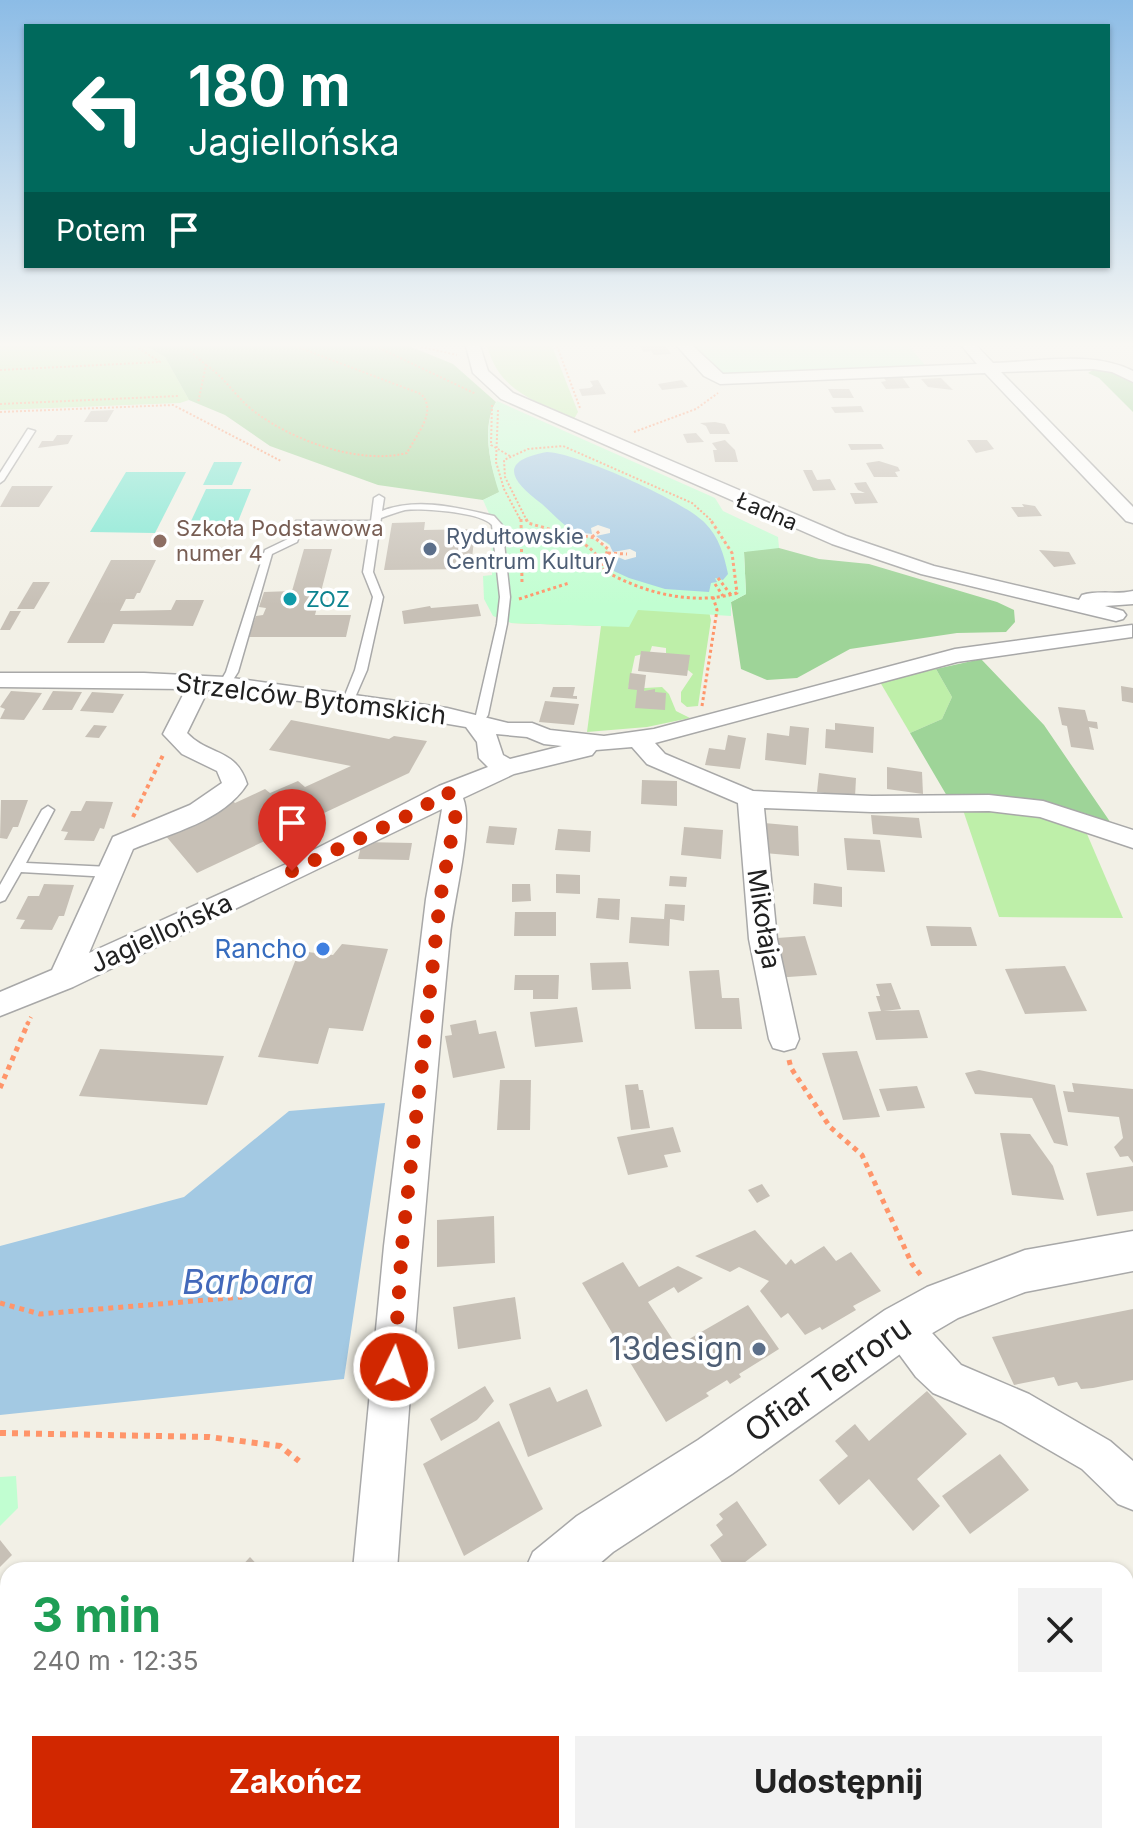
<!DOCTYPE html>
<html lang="pl">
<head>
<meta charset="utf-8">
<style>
	:root { --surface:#fff; --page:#f2f2f2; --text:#222; --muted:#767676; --accent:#d12700 }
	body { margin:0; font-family:Inter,sans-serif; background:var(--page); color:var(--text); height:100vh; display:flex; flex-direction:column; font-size:30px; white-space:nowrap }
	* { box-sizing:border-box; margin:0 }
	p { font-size:26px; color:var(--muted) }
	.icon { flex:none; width:44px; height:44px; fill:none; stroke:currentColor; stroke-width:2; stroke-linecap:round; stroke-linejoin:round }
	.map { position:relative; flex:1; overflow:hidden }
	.side { position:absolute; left:0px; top:1562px; width:1134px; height:282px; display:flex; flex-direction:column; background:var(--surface); border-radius:24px 24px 0 0; box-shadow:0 2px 6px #0004 }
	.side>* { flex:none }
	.banner { position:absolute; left:24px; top:24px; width:1086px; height:244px; border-radius:0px; box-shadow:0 2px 6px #0004; background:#00695c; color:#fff; overflow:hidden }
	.pin { position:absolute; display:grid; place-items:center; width:68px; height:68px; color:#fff; margin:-82px -34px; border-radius:50% 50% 50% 0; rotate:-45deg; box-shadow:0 0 8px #0007 }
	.pin .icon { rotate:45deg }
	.me { position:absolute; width:88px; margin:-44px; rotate:4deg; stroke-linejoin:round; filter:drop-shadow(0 0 6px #0008) }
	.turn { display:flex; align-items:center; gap:28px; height:168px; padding:0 32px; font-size:36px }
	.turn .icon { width:104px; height:104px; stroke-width:2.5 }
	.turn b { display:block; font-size:56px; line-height:68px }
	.then { display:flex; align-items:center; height:76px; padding:0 32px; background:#0003; gap:16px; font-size:30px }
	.round { display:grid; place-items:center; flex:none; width:84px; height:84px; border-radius:0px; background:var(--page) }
	.overview { display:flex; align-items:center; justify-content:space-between; height:136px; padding:0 32px }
	h1 { font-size:48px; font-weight:700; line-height:60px; color:#1e9e55 }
	.cta { display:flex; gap:16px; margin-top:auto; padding:16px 32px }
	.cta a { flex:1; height:92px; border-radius:0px; background:var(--accent); color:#fff; font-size:32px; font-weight:700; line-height:92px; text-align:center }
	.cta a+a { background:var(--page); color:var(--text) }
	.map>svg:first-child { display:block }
	.grass { fill:#beefa9 }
	.forest { fill:#9ed498 }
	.park { fill:#c1fed1 }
	.pitch { fill:#7ee7d2 }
	.water { fill:#a3c9e3 }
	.pier { fill:#f2f0e6 }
	.building { fill:#c7c0b6 }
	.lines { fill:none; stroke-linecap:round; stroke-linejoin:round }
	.service-casing { stroke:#a8a8a8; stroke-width:3 }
	.minor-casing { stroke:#a8a8a8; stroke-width:3 }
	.tertiary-casing { stroke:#a8a8a8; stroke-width:3 }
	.path-far4 { stroke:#ff956a; stroke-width:2; stroke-dasharray:2 2; stroke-linecap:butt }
	.path-far3 { stroke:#ff956a; stroke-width:3; stroke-dasharray:3 3; stroke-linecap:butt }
	.path-far2 { stroke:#ff956a; stroke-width:4; stroke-dasharray:4 4; stroke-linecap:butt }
	.path-far1 { stroke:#ff956a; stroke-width:5; stroke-dasharray:5 5; stroke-linecap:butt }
	.path { stroke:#ff956a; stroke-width:6; stroke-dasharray:6 6; stroke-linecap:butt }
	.service { fill:#fff; fill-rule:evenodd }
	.minor { fill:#fff; fill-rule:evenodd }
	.tertiary { fill:#fff; fill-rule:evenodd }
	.route { stroke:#d12700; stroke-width:14; stroke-dasharray:0 25.2 }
	.education-dot { fill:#8d6e63; stroke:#fff; stroke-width:3 }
	.service-dot { fill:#5c6f8a; stroke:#fff; stroke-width:3 }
	.culture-dot { fill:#0f9aa8; stroke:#fff; stroke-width:3 }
	.shop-dot { fill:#3f7fe0; stroke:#fff; stroke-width:3 }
	.labels { text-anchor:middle; stroke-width:7; stroke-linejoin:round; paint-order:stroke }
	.far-street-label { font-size:22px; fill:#212121; stroke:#fff }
	.far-education-label { font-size:22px; fill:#785e54; stroke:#fff; text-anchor:start }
	.far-service-label { font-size:22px; fill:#4e5e75; stroke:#fff; text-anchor:start }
	.far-culture-label { font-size:22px; fill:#0d838f; stroke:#fff; text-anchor:start }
	.street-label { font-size:26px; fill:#212121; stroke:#fff }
	.shop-label { font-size:26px; fill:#366cbe; stroke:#fff; text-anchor:end }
	.near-service-label { font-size:32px; fill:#4e5e75; stroke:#fff; text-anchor:end }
	.near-street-label { font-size:32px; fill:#212121; stroke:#fff }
	.near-water-label { font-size:34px; font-style:italic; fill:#4369ba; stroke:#fff }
</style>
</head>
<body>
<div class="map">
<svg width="1133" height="1843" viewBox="0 0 1133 1843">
	<rect width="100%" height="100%" fill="#f2f0e6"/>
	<g class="grass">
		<path d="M0 346H146L165 357 189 400 180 403 0 410Z"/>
		<path d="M487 346H552L578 412 574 419C534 400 500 392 487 346Z"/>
		<path d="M706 599 711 620 698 706 687 707 681 702V692L693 674 666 653V648L652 646 650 652 635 656 628 689 662 687 669 694 676 711 690 718 647 727 587 732 601 626 511 623Z"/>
		<path d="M936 669 952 697 942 719 910 733 880 682Z"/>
		<path d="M963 810 1022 811 1087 834 1123 918 999 917Z"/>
	</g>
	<g class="forest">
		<path d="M146 346H409L453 364 496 402C481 427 490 466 500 492L483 500 378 485 270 446 225 415 189 400 165 357Z"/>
		<path d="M1096 368 1111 369 1133 381V412L1099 378 1088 373Z"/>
		<path d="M757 548H779L819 559 869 564 997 602 1014 610 1015 622 1006 632 957 633 850 649 797 678 767 680 741 669 731 602 746 594 744 552Z"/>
		<path d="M981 659 1044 725 1115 829 947 796 910 733 942 719 952 697 936 669Z"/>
	</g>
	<g class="park">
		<path d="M684 346H909L930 371 720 379Z"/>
		<path d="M497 401 715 498 723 511 778 537 779 548 744 552 746 594 731 602V616L638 610 629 627 511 623 493 616 484 599 483 576 492 575 491 518 483 500 499 492C490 465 481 426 497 401Z"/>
		<path d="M16 1476 18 1508 0 1526V1477Z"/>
		<path d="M0 1701 8 1713V1836H61L67 1843H0Z"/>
	</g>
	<g class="pitch">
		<path d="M214 462H242L232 485H203Z"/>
		<path d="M126 472H186L155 533 90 532Z"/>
		<path d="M206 489H251L233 534H185Z"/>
	</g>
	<g class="water">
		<path d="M547 452C577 453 684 501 705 523 719 537 724 555 728 574L723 580 715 578 717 582 711 583 709 592 665 589 629 578 605 567 611 559 610 545C598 535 582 537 570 529 560 522 551 512 542 504 511 481 497 461 547 452Z"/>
		<path d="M385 1103 344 1379 0 1415V1246L184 1197 289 1111Z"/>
	</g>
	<path class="pier" d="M598 525 610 529V533L596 536 610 546 613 552 630 549 636 552V557L625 560 613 555 605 567 602 566 609 555 607 548 594 539 568 531 592 534 591 528Z"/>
	<g class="building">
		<path d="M640 346H666L671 354 654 355 651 351 643 352Z"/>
		<path d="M883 377H902L910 388 886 389 881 382 886 381Z"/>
		<path d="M941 378 953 390 928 387 921 379Z"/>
		<path d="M598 380 606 394 582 396 579 389 590 388 593 386 590 381Z"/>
		<path d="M682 380 688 387 662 390 658 384Z"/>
		<path d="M828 389H849L854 398H833Z"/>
		<path d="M861 406 864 412 835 413 831 407Z"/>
		<path d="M114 410 107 422H84L91 411Z"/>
		<path d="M715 422 725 424 730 434H710L706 426 700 423Z"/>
		<path d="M696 433 704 442 687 443 683 434Z"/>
		<path d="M57 435H73L68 444 38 448 42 441H53Z"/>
		<path d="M725 440 735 450 738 462H715L713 450H717L712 443Z"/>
		<path d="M967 440H987L994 449 976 453Z"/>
		<path d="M848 444H881L884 449 851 450Z"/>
		<path d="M879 461 898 467 900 471 895 472 898 477H874L866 463Z"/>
		<path d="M803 470H812L817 480 830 479 836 490 813 491Z"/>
		<path d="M866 482 878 503 855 504 850 493H865L858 490 854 483Z"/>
		<path d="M12 486H53L39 507H0Z"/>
		<path d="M1022 504 1035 506 1042 516 1018 517 1011 507H1024Z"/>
		<path d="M425 522 424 530 475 529 471 569 384 570 392 523Z"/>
		<path d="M304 549H332L315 615H351L346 637H248L256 616 263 615 266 608 259 607 264 592 292 591Z"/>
		<path d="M1039 550 1069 552 1076 564 1054 567Z"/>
		<path d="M111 560H156L140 593H137L134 599H126L120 611 171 610 176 600H204L193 626 113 624 104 643H67Z"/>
		<path d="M33 582H50L34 609H17Z"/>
		<path d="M478 604 481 616 404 624 402 611 430 606 431 608Z"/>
		<path d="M10 611H21L10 630H0Z"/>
		<path d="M641 651 690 655 687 676 638 671Z"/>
		<path d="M630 673 646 675 644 691 655 689V692L666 693 665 710 635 708 637 690 628 689Z"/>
		<path d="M1121 686 1133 688V703L1122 701Z"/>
		<path d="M553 687H575L573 696H577V699L550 697Z"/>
		<path d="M11 691 42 693 24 720 0 719 5 709 0 707Z"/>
		<path d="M53 691 82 692 72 710H42Z"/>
		<path d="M92 692 124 694 113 713 80 711Z"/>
		<path d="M545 701 579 704 574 725 539 722Z"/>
		<path d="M1058 707 1085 710 1088 721 1097 722 1098 729 1089 727 1094 750 1071 747 1067 726 1062 725Z"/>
		<path d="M291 720 389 739 394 736 427 741 409 773 197 873 165 835 232 800 235 803 265 789 270 793 298 781 305 787 351 766 269 750Z"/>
		<path d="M835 723 874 727 873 753 825 748 826 729 835 730Z"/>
		<path d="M94 725 107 726 99 738 85 737Z"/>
		<path d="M790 726 809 728 806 765 765 760 767 733 789 736Z"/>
		<path d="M728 735 746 738 740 769 705 765 709 748 725 750Z"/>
		<path d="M887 767 922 772 923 794 887 789Z"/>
		<path d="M819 773 856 778 855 797 817 792Z"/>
		<path d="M642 780 677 781V806L641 804Z"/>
		<path d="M1 800H28L18 827H13L7 839 0 838Z"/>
		<path d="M86 801 113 802 104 829 100 828 94 841 64 840 68 832 61 831 71 811H81Z"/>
		<path d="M871 815 919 818 922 838 873 834Z"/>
		<path d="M764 823 798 826 799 856 764 853Z"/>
		<path d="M489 826 517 828 514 845 486 843Z"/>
		<path d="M684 827 723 830 721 859 681 855Z"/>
		<path d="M558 829 591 831 590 852 555 850Z"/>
		<path d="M844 838 880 840 885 872 847 870Z"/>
		<path d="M362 842 412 843 409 860 358 859Z"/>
		<path d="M556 874 580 875V894L556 893Z"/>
		<path d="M670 876 687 877 686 887 669 886Z"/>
		<path d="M814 883 842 887V907L813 904Z"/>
		<path d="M44 884 74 885 64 916H59L52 930 20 929 25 920 16 919 28 896H39Z"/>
		<path d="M512 884H530L531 901 512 902Z"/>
		<path d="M598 898 620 899 619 920 596 918Z"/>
		<path d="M665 904 685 905 684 921 670 919 669 946 629 943 631 917 664 919Z"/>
		<path d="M515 912H556V936H514Z"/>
		<path d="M926 926 971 927 977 946H931Z"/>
		<path d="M805 936 817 975 774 978 763 939Z"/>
		<path d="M342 944 388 949 363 1031 329 1028 318 1064 258 1057 299 951 333 955Z"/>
		<path d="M628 962 631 989 592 990 590 963Z"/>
		<path d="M1065 966 1087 1011 1025 1014 1005 969Z"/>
		<path d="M719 970 722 998H739L742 1029H695L689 971Z"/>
		<path d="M515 975H559L558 999H533V990H514Z"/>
		<path d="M891 983 901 1009 884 1011 919 1010 928 1038 876 1040 868 1012 881 1011 876 996H880L876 984Z"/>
		<path d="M577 1007 583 1042 535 1047 530 1012Z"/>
		<path d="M476 1020 479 1034 496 1031 505 1068 453 1078 445 1036 452 1035 450 1025Z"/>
		<path d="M100 1049 224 1056 207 1105 79 1096Z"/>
		<path d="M857 1051 880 1117 843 1120 822 1053Z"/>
		<path d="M979 1070 1055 1085 1068 1146 1054 1143 1032 1098 975 1094 965 1073Z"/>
		<path d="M500 1080H531L530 1130H497Z"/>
		<path d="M1072 1083 1133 1089V1163L1128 1156 1120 1157 1114 1147 1123 1138 1119 1117 1068 1112 1063 1091 1074 1092Z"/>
		<path d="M638 1084 639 1090H643L650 1128 631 1130 625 1085Z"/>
		<path d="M917 1086 925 1108 887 1111 879 1089Z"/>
		<path d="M673 1127 681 1152 664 1155 668 1167 628 1175 617 1137Z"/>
		<path d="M1000 1133 1030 1134 1053 1166 1064 1200 1012 1195Z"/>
		<path d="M1133 1166V1211L1097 1216 1086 1173Z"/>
		<path d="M762 1184 770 1196 757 1203 748 1190Z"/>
		<path d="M494 1216 495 1263 437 1267V1220Z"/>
		<path d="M755 1230 786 1265 791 1259 795 1264 824 1246 836 1261 851 1252 881 1291 853 1306 856 1310 822 1330 820 1327 805 1335 788 1313 781 1318 760 1291 769 1281 739 1267 730 1272 695 1256Z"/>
		<path d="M623 1262 639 1287 678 1266 703 1278 678 1293 674 1287 648 1302 677 1346 748 1305 779 1349 739 1374 741 1377 730 1384 727 1380 706 1393 709 1396 666 1422 582 1283Z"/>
		<path d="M515 1297 521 1339 458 1349 453 1307Z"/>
		<path d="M1133 1309V1380L1093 1388 1081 1389 1077 1382 1058 1386 1054 1377 1014 1385 992 1337Z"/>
		<path d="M485 1386 494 1401 477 1420 441 1441 430 1419Z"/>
		<path d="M550 1387 557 1402 587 1389 602 1426 528 1457 509 1404Z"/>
		<path d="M927 1391 967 1434 917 1479 940 1506 913 1531 869 1479 839 1505 819 1480 848 1456 835 1441 855 1424 869 1441Z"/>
		<path d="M499 1421 543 1509 464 1556 423 1464Z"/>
		<path d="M1000 1454 1029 1490 970 1534 942 1496Z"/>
		<path d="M737 1501 767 1545 735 1570H727L710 1545 723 1535 716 1525 723 1519 719 1514Z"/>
		<path d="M0 1540 12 1555 0 1567Z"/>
		<path d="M250 1557 262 1570H238Z"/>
		<path d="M0 1587 8 1598V1750L2 1757 0 1713 7 1705 0 1696Z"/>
		<path d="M1133 1589V1659L1126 1663V1592Z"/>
	</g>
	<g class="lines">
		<g class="service-casing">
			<g id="service">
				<path d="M28 429 35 431 4 480 0 483V473Z"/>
				<path d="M379 495 384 498 382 511C418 497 458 508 494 516L502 525 510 597 507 624 488 715 480 727 476 728 470 724 476 715 497 624 500 597 492 525C481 512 423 508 405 510 397 512 389 515 381 518L373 572 383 597 367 670 353 702 349 703 343 700 355 670 373 597 363 572 370 527 303 526 297 542 272 554 238 672 229 686 225 687 219 684 226 672 265 550 290 538 296 521H371L374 498Z"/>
				<path d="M48 806 54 810 26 863 110 867 117 872 110 877 21 872 5 900 0 902V885L42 810Z"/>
			</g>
		</g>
		<g class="minor-casing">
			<g id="minor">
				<path d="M466 346H480L488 371 513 393 846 536 934 566 1079 600 1082 595C1099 590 1116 595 1133 591V604L1105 606 1123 611 1126 615 1123 619 1116 621 921 574 832 544 501 399 473 373Z"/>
				<path d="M677 346H693L723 374 977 364 962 346H977L993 363C1037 362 1093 350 1133 371V382L1112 372 1093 369 1001 372 1133 507V523L1126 521 985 373 720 384 704 376Z"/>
				<path d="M1132 625V637L957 662 655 743 665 754 753 791 872 796 989 795 1043 801 1133 830V848L1040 817 989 811 872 812 764 808 777 939 799 1039 795 1048 784 1051 773 1048 769 1039 749 939 738 803 647 764 632 747 596 750 592 755 514 774 463 798C474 824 453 902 450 935 430 1146 412 1358 397 1570H353L384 1246 426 899 442 809 73 987 0 1016V992L52 970 113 837 190 805 222 783 217 771 182 754 163 734 186 689 0 687V673H144L225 677 447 708 508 723H532L550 730 604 736 654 729 955 649ZM208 690 349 707 466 727 477 742 479 758 488 767 439 786 284 865 89 953 133 849C171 833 224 821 247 784 236 748 209 756 187 733ZM496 734 527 737 544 744 562 746 510 759 503 755Z"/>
				<path d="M901 1308 914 1313 961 1365 1029 1394 1110 1441 1133 1461V1510L1118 1504 1082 1469 1001 1422 933 1393 916 1377 888 1339 882 1326 888 1313Z"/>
				<path d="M416 1836H467L470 1843H419Z"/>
			</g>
		</g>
		<g class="tertiary-casing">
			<g id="tertiary">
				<path d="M1133 1231V1271L1025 1292 958 1318 917 1342 732 1474 613 1552 592 1570H525L533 1552 577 1516 698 1440 885 1310 927 1287 1025 1250Z"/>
				<path d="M271 1836H333L330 1843H268Z"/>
			</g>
		</g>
		<g class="path-far4">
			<path d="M184 346 206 365 198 403"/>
			<path d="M375 346 476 394"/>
			<path d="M417 346 457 355"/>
			<path d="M557 346 580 408"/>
			<path d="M206 365C226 378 236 398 255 412 294 441 359 465 407 453 416 435 438 411 421 394L295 346"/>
			<path d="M0 370 160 362 135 346"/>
			<path d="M0 404 178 396"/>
			<path d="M492 405 491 445 510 456"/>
			<path d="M498 410 496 462 504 489 521 521"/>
			<path d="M0 412 173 405 281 461"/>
			<path d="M634 432 696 409 718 393"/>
			<path d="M527 521 505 477 504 460 528 449 563 446 692 503 712 521"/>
		</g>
		<g class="path-far3">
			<path d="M521 519 522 583"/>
			<path d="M526 519 528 523C558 532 594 538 605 571 644 593 693 606 737 593L732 553 710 519"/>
			<path d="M573 534 595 538 608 549 602 567"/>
			<path d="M592 537 601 530"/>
			<path d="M608 553 627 554"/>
			<path d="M593 564 601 563"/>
			<path d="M718 578 731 595"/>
			<path d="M715 584 723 596"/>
			<path d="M519 599 569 583"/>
			<path d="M702 706 717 610 713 597"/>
		</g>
		<g class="path-far2">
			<path d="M133 817 164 753"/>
			<path d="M27 1025 31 1017"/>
		</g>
		<g class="path-far1">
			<path d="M789 1060 791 1068 830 1127 862 1155 912 1264 923 1278"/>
			<path d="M0 1088 28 1023"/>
			<path d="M0 1303 40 1314 242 1297"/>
		</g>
		<path class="path" d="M0 1433 209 1437 280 1446 299 1461"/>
		<use href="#service" class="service"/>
		<use href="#minor" class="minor"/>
		<use href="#tertiary" class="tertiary"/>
	</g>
	<linearGradient id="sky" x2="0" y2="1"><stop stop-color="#8cbce6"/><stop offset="0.57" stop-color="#f9f8f4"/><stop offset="1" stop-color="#f9f8f4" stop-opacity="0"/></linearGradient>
	<rect width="1133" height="605" fill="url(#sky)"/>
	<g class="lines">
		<path class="route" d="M292 871 409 815 448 792 456 813 440 899 402 1246 394 1367"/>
	</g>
	<circle class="education-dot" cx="160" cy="541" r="8"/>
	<g class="service-dot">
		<circle cx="430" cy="549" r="8"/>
		<circle cx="759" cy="1349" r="8"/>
	</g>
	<circle class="culture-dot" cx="290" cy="599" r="8"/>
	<circle class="shop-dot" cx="323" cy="949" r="8"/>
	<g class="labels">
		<g class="far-street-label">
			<text transform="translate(767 511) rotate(23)" y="8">Ładna</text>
		</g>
		<g class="far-education-label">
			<text x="176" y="536">Szkoła Podstawowa<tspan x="176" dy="25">numer 4</tspan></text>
		</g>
		<g class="far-service-label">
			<text x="446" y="544">Rydułtowskie<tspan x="446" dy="25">Centrum Kultury</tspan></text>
		</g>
		<g class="far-culture-label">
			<text x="306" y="607">ZOZ</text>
		</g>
		<g class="street-label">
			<text transform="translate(311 699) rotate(7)" y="9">Strzelców Bytomskich</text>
			<text transform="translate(764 919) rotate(81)" y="9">Mikołaja</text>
			<text transform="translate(161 933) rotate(-25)" y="9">Jagiellońska</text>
		</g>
		<g class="shop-label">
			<text x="307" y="958">Rancho</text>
		</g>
		<g class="near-service-label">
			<text x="743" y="1360">13design</text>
		</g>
		<g class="near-street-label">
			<text transform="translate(828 1379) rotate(-35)" y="11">Ofiar Terroru</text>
		</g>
		<g class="near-water-label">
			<text x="248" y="1294">Barbara</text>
		</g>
	</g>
</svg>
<div class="pin" style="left:292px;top:871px;background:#d93025"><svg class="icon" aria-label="arrive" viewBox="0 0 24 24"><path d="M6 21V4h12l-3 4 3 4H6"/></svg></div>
<svg class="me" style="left:394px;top:1367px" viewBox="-20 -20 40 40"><circle r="17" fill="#d12700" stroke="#fff" stroke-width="3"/><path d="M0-11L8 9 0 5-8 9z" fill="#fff"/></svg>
<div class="banner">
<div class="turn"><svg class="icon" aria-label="left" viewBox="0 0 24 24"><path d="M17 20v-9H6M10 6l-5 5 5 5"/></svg><div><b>180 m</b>Jagiellońska</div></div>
<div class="then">Potem<svg class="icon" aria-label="arrive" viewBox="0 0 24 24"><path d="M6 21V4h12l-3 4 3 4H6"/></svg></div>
</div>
<section class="side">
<div class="overview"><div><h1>3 min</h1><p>240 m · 12:35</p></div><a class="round"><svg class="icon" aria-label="close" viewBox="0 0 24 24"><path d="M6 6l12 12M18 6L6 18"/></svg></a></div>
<div class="cta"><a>Zakończ</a><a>Udostępnij</a></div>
</section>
</div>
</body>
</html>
